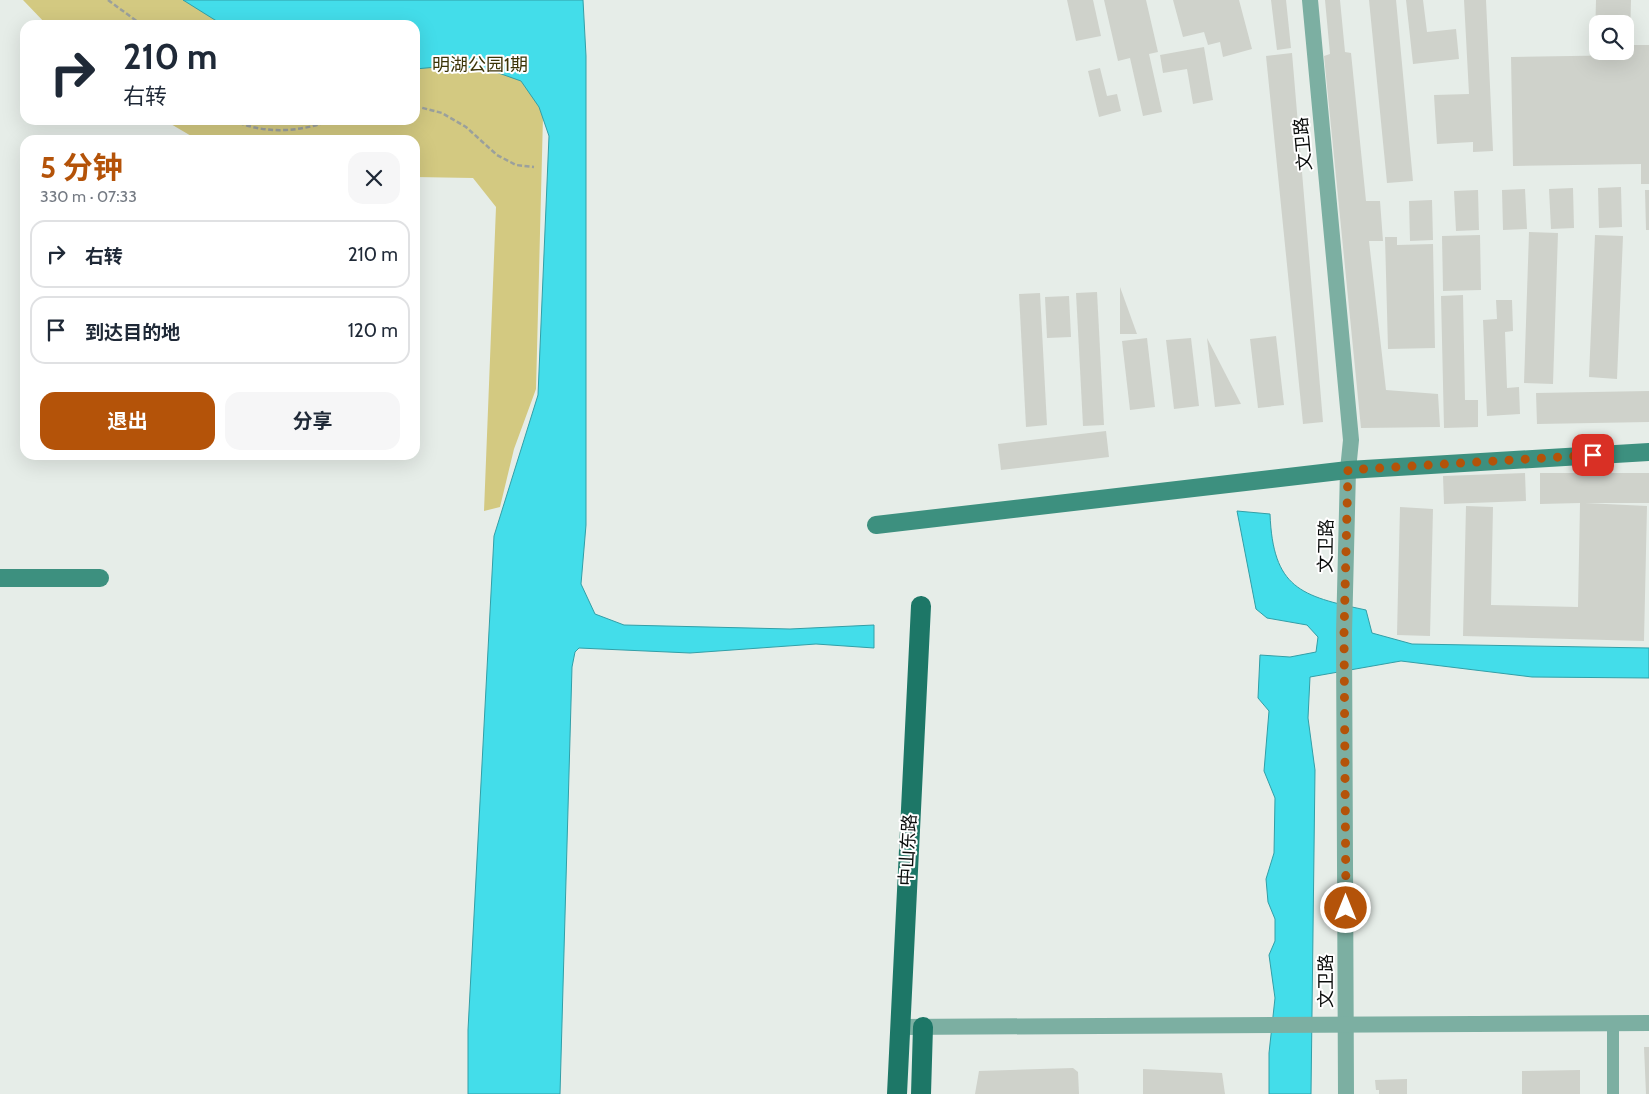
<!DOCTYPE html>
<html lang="zh">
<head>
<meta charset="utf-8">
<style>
	:root { --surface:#fff; --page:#f6f6f7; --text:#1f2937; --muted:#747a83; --line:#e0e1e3; --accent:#b45309 }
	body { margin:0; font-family:Cabin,"Noto Sans SC",sans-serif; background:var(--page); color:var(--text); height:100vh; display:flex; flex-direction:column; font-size:19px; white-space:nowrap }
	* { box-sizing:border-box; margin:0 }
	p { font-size:16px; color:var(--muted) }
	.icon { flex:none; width:28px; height:28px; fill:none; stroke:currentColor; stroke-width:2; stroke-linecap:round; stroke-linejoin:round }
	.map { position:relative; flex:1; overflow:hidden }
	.details { position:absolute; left:20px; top:135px; width:400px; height:325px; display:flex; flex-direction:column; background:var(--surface); border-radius:15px; box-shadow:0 5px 20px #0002 }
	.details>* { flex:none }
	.top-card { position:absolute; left:20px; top:20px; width:400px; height:105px; border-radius:15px; box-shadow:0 5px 20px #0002; background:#fff; color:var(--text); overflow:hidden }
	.tools { position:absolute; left:1589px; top:15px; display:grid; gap:10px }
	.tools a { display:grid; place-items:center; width:45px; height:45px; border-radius:10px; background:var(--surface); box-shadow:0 5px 20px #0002; font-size:25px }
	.pin { position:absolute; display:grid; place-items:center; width:42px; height:42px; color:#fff; margin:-21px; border-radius:10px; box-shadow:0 2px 8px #0006 }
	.me { position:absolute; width:55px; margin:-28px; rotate:0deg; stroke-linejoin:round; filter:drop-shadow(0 0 4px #0008) }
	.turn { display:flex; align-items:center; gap:18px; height:105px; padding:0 20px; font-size:22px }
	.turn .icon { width:65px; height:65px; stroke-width:2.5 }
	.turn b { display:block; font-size:35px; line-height:42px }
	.round { display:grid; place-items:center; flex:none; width:52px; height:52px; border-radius:15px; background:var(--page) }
	.head { display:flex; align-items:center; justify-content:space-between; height:85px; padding:0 20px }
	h1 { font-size:30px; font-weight:700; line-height:38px; color:var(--accent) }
	.primary-button { display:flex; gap:10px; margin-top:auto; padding:10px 20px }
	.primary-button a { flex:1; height:58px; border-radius:15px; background:var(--accent); color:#fff; font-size:20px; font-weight:700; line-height:58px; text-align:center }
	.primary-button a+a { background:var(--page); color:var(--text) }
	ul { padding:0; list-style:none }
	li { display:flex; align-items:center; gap:15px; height:68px; margin:0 10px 8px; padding:0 10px; border:2px solid var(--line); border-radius:15px }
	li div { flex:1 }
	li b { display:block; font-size:19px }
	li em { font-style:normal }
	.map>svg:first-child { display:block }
	.green { fill:#d3c981 }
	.water { fill:#43ddea; stroke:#329fa7 }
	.building { fill:#cfd2cb }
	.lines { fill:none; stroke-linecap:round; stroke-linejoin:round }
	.path { stroke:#9ba09c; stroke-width:2.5; stroke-dasharray:5 2.5; stroke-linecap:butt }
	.minor { stroke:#7cafa2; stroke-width:12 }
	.tertiary { stroke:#7cafa2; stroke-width:16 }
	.secondary { stroke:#3d907f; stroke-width:18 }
	.primary { stroke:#1d7767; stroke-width:20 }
	.route { stroke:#b45309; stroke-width:9; stroke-dasharray:0 16.2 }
	.labels { text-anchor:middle; stroke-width:4; stroke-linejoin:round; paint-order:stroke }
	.park-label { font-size:18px; fill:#3c3508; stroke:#fff }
	.street-label { font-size:18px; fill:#0b0d0c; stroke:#fff }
</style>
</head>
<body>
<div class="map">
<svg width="1649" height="1094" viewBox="0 0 1649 1094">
	<rect width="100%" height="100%" fill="#e6ede8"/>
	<path class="green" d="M23 0H546L536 389 514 449 500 507 484 511 496 207 473 178 415 177V140H198L164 120H415V25H47Z"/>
	<g class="water">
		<path d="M183 0H583L586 56V525L581 584 595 614 624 625 790 629 874 625V648L816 644 690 653 579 648 575 652 572 667 560 1094H468V1030L494 536 538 395 549 136 539 107 521 81 490 70 448 66 415 69V25H223Z"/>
		<path d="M1237 511 1270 514C1273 588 1300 596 1366 610L1372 633 1412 644 1649 648V678L1532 677 1401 661 1310 677 1308 718 1315 770 1311 1094H1269V1053L1275 998 1269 955 1275 941V919L1268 902 1266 879 1274 853 1275 798 1264 771 1269 711 1258 698 1260 655 1290 657 1316 652 1318 637 1307 625 1267 618 1256 609Z"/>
	</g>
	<g class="building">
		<path d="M1067 0H1093L1101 36 1076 41Z"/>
		<path d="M1104 0H1146L1158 52 1149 54 1162 112 1143 116 1130 58 1118 61Z"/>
		<path d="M1173 0H1239L1252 49 1223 57 1220 42 1208 45 1204 32 1183 37Z"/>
		<path d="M1271 0H1286L1291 48 1277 50Z"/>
		<path d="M1325 0H1340L1345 52 1351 53 1366 201H1380L1383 241H1369L1386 390 1438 394 1440 427 1361 428 1324 56 1330 54Z"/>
		<path d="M1369 0H1396L1413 181 1387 183Z"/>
		<path d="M1406 0H1423L1427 32 1456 29 1459 59 1413 64Z"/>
		<path d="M1464 0H1486L1493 151 1473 152V142L1437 144 1434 95 1469 94Z"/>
		<path d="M1596 0H1631L1630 40H1625V24H1598V39H1595Z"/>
		<path d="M1632 45H1649V184H1641V164L1513 166 1511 57 1633 55Z"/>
		<path d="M1204 47 1213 100 1193 104 1187 69 1163 73 1160 55Z"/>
		<path d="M1292 53 1323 422 1303 424 1266 56Z"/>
		<path d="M1100 68 1107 96 1117 94 1121 111 1099 117 1088 71Z"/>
		<path d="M1621 187 1622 227 1599 228 1598 188Z"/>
		<path d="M1573 188 1574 228 1551 229 1549 189Z"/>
		<path d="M1525 189 1527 229 1503 230 1502 190Z"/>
		<path d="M1478 190 1479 230 1456 231 1454 191Z"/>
		<path d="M1645 190H1649V230H1646Z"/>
		<path d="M1432 200 1433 240 1410 241 1409 201Z"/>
		<path d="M1529 232 1558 233 1553 384 1524 383Z"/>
		<path d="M1480 235 1481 290 1443 291 1442 236Z"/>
		<path d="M1595 235 1623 236 1617 379 1589 377Z"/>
		<path d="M1385 237H1397V245L1433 244 1435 348 1388 349Z"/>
		<path d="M1120 287 1137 334H1120Z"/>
		<path d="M1097 292 1104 425 1083 426 1076 293Z"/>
		<path d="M1040 293 1047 425 1026 427 1019 294Z"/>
		<path d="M1463 295 1465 400H1478V427L1444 428 1441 296Z"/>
		<path d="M1069 296 1071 337 1047 338 1045 297Z"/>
		<path d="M1496 300H1512L1513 331 1505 332 1507 388 1519 387 1520 414 1487 416 1483 320 1497 319Z"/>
		<path d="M1276 336 1284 405 1258 408 1250 339Z"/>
		<path d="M1147 338 1155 407 1130 410 1122 341Z"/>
		<path d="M1191 338 1199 406 1174 409 1166 340Z"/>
		<path d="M1207 338 1241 404 1215 407Z"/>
		<path d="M1649 391V422L1537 424 1536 393Z"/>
		<path d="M1106 431 1109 457 1001 470 998 444Z"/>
		<path d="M1525 473 1526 501 1444 504 1443 476Z"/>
		<path d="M1540 473H1649V503H1585L1647 506 1644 641 1463 636 1466 506 1493 507 1491 605 1578 607 1580 503 1540 504Z"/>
		<path d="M1400 507 1433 509 1430 636 1397 635Z"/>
		<path d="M1644 1047H1649V1094H1646Z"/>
		<path d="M1073 1068 1078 1072 1079 1094H975L979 1071Z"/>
		<path d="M1143 1069 1222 1073 1225 1094H1143Z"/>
		<path d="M1580 1070V1094H1522V1071Z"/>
		<path d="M1407 1079V1094H1379V1090H1376L1375 1080Z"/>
	</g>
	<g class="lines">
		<g class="path">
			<path d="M108 0 142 25"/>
			<path d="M415 106 442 113 466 127 497 155 516 165 534 167"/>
			<path d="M232 120C266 135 299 132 333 120"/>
		</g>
		<path class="minor" d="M1613 1023V1094"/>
		<g class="tertiary">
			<path d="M1310 0 1351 440 1348 470 1344 633 1346 1094"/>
			<path d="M899 1027 1649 1023"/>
		</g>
		<g class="secondary">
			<path d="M876 525 1348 470 1649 452"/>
			<path d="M0 578H100"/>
		</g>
		<g class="primary">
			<path d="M897 1094 921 606"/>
			<path d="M921 1094 923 1027"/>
		</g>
	</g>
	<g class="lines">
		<path class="route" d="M1346 908 1344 634 1348 470 1593 455"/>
	</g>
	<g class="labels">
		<g class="park-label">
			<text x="480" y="71">明湖公园1期</text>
		</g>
		<g class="street-label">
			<text transform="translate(1303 144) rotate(-95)" y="6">文卫路</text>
			<text transform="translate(1326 546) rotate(-89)" y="6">文卫路</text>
			<text transform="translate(908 850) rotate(-87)" y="6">中山东路</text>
			<text transform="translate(1326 981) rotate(-90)" y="6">文卫路</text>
		</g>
	</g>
</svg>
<div class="tools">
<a><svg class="icon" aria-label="search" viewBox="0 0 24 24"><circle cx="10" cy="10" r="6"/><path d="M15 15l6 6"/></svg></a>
</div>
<div class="pin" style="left:1593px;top:455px;background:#d93025"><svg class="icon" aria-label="arrive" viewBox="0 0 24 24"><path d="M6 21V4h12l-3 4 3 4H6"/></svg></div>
<svg class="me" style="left:1346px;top:908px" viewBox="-20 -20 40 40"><circle r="17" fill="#b45309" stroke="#fff" stroke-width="3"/><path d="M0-11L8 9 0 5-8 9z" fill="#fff"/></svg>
<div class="top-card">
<div class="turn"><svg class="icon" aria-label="right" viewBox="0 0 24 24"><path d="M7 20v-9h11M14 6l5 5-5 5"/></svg><div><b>210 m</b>右转</div></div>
</div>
<section class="details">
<div class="head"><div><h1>5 分钟</h1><p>330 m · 07:33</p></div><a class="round"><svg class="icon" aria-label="close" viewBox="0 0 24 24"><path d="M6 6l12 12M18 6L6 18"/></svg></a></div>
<ul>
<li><svg class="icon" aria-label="right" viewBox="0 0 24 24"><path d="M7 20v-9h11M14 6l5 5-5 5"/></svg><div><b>右转</b></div><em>210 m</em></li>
<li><svg class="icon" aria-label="arrive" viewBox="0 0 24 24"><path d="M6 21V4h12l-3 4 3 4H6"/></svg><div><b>到达目的地</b></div><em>120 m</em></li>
</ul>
<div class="primary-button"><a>退出</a><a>分享</a></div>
</section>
</div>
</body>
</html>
